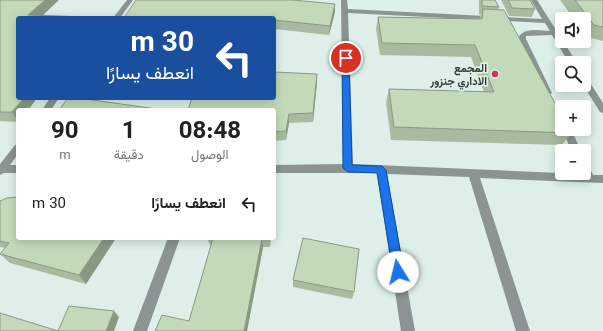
<!DOCTYPE html>
<html lang="ar">
<head>
<meta charset="utf-8">
<style>
	:root { --surface:#fff; --page:#f6f6f6; --text:#222; --muted:#767676 }
	body { margin:0; font-family:Georgia,Vazirmatn,serif; background:var(--page); color:var(--text); direction:rtl; height:100vh; display:flex; flex-direction:column; font-size:15px; white-space:nowrap }
	* { box-sizing:border-box; margin:0 }
	p { font-size:13px; color:var(--muted) }
	.icon { flex:none; width:22px; height:22px; fill:none; stroke:currentColor; stroke-width:2; stroke-linecap:round; stroke-linejoin:round }
	.map { position:relative; flex:1; overflow:hidden; direction:ltr }
	.details { position:absolute; left:16px; top:108px; width:260px; height:132px; display:flex; flex-direction:column; background:var(--surface); border-radius:4px; box-shadow:0 2px 10px #0003; direction:rtl }
	.details>* { flex:none }
	.banner { position:absolute; left:16px; top:16px; width:260px; height:84px; border-radius:4px; box-shadow:0 2px 10px #0003; direction:rtl; background:#1a4fa0; color:#fff; overflow:hidden }
	.fabs { position:absolute; left:555px; top:12px; display:grid; gap:8px }
	.fabs a { display:grid; place-items:center; width:36px; height:36px; border-radius:4px; background:var(--surface); box-shadow:0 2px 10px #0003; font-size:20px }
	.pin { position:absolute; display:grid; place-items:center; width:34px; height:34px; color:#fff; margin:-17px; border:2px solid #fff; border-radius:50%; box-shadow:0 1px 4px #0007 }
	.me { position:absolute; width:44px; margin:-22px; rotate:351deg; stroke-linejoin:round; filter:drop-shadow(0 0 3px #0008) }
	.turn { display:flex; align-items:center; gap:14px; height:84px; padding:0 16px; font-size:18px }
	.turn .icon { width:52px; height:52px; stroke-width:2.5 }
	.turn b { display:block; font-size:28px; line-height:34px }
	.eta { display:flex; justify-content:space-evenly; align-items:center; height:68px; text-align:center }
	.eta b { font-size:24px; font-weight:700; line-height:28px }
	ul { padding:0; list-style:none }
	li { display:flex; align-items:center; gap:12px; height:56px; padding:0 16px }
	li div { flex:1 }
	li b { display:block; font-size:15px }
	li em { font-style:normal }
	.map>svg:first-child { display:block }
	.lines { fill:none; stroke-linecap:round; stroke-linejoin:round }
	.minor { fill:#8b9393; fill-rule:evenodd }
	.wall { fill:#a8bba0 }
	.shaded-wall { fill:#889982 }
	.building { fill:#c3daba; stroke:#889982 }
	.route { fill:#1a73e8; stroke:#114b97 }
	.poi-dot { fill:#c6375c; stroke:#ddefe8; stroke-width:1.5 }
	.labels { text-anchor:middle; stroke-width:3.5; stroke-linejoin:round; paint-order:stroke }
	.poi-label { font-size:11px; font-weight:bold; fill:#323936; stroke:#ddefe8; text-anchor:end }
</style>
</head>
<body>
<div class="map">
<svg width="603" height="331" viewBox="0 0 603 331">
	<rect width="100%" height="100%" fill="#ddefe8"/>
	<g class="lines">
		<g class="minor">
			<path d="M127 0H133L120 18H113Z"/>
			<path d="M341 0H347L348 9 542 19 531 0H537L577 63H569L552 35 526 36V39L552 93 548 96 544 93 518 39C522 27 539 31 550 31L545 23 348 13 353 164 582 174V173H584V163L588 164 593 175H603V183L480 178 530 331H516L469 177 387 174 415 331H401L377 173H274V165L343 164Z"/>
			<path d="M584 77 587 78 603 103V113L600 112 583 85Z"/>
			<path d="M50 98H59L51 110H42Z"/>
			<path d="M562 128 571 129 581 151H571Z"/>
			<path d="M18 144V154L10 165H18V173H4L0 175V164L15 145Z"/>
			<path d="M168 238H180L147 331H133Z"/>
		</g>
	</g>
	<g class="wall">
		<path d="M0 0 42 16 18 98H37L28 110H18V122L0 121Z"/>
		<path d="M479 0H495L499 7 498 10 571 133 562 145 391 140 386 102 389 89 484 92 471 57 380 55 376 29 378 17 479 19 481 14H479Z"/>
		<path d="M501 0H530L535 9 532 17 509 16Z"/>
		<path d="M560 0H603V41L587 37 584 32V19H574Z"/>
		<path d="M335 4V12L329 35 274 29V18H124Z"/>
		<path d="M317 83 313 122 289 123 286 140 274 141V110Z"/>
		<path d="M0 201 18 238H116L86 284 10 263 0 254 5 248 0 247Z"/>
		<path d="M207 238H271L270 247H263L247 331H155L189 321 211 245H210Z"/>
		<path d="M293 280 354 292 352 299 293 287Z"/>
	</g>
	<g class="shaded-wall">
		<path d="M45 0H59L40 18 28 15Z"/>
		<path d="M335 4V12L329 35 330 26Z"/>
		<path d="M317 74V83L313 122V113Z"/>
		<path d="M24 98H37L28 110H18V121L12 112Z"/>
		<path d="M289 114V123L286 140V131Z"/>
		<path d="M274 194 275 203 274 214Z"/>
		<path d="M104 238H116L86 284 79 275Z"/>
		<path d="M262 239 263 247 247 331H244Z"/>
		<path d="M114 311 119 317 114 331H106Z"/>
	</g>
	<g class="building">
		<path d="M0 0H45L28 15 89 17 88 18H18V98H24L12 112H0Z"/>
		<path d="M136 0H293L335 4 330 26 274 20V18H253L243 17V18H124Z"/>
		<path d="M482 0H495L499 7 482 6Z"/>
		<path d="M508 0H530L535 9 512 8Z"/>
		<path d="M575 0H603V27L594 25Z"/>
		<path d="M483 9 504 10 562 116V129H569L571 133 394 127 389 89 494 92 475 45 382 43 378 17 482 19Z"/>
		<path d="M274 72 317 74 313 113 289 114 286 131 274 132V110H188L192 98H274Z"/>
		<path d="M68 98H78L164 110H59Z"/>
		<path d="M18 197V238H104L79 275 0 254 9 243 0 241V201L7 198Z"/>
		<path d="M213 238H270V239H262L244 331H155L162 315 189 321Z"/>
		<path d="M303 238 359 249 354 292 293 280Z"/>
		<path d="M69 306 114 311 106 331H0V313L58 331Z"/>
	</g>
	<path class="route" d="M346 56 349 58 352 165 382 166 386 170 404 272 402 276 398 277 394 276 393 272 377 173 348 172 343 168 342 58Z"/>
	<circle class="poi-dot" cx="495" cy="74" r="4"/>
	<g class="labels">
		<g class="poi-label">
			<text x="487" y="72">المجمع<tspan x="487" dy="13">الاداري جنزور</tspan></text>
		</g>
	</g>
</svg>
<div class="fabs">
<a><svg class="icon" aria-label="sound" viewBox="0 0 24 24"><path d="M4 9h4l5-4v14l-5-4H4zM17 9q2 3 0 6"/></svg></a>
<a><svg class="icon" aria-label="search" viewBox="0 0 24 24"><circle cx="10" cy="10" r="6"/><path d="M15 15l6 6"/></svg></a>
<a>+</a>
<a>−</a>
</div>
<div class="pin" style="left:346px;top:58px;background:#d93025"><svg class="icon" aria-label="arrive" viewBox="0 0 24 24"><path d="M6 21V4h12l-3 4 3 4H6"/></svg></div>
<svg class="me" style="left:398px;top:272px" viewBox="-20 -20 40 40"><circle r="19" fill="#fff"/><path d="M0-13L10 11 0 6-10 11z" fill="#1a73e8"/></svg>
<div class="banner">
<div class="turn"><svg class="icon" aria-label="left" viewBox="0 0 24 24"><path d="M17 20v-9H6M10 6l-5 5 5 5"/></svg><div><b>30 m</b>انعطف يسارًا</div></div>
</div>
<section class="details">
<div class="eta">
<div><b>08:48</b><p>الوصول</p></div>
<div><b>1</b><p>دقيقة</p></div>
<div><b>90</b><p>m</p></div>
</div>
<ul>
<li><svg class="icon" aria-label="left" viewBox="0 0 24 24"><path d="M17 20v-9H6M10 6l-5 5 5 5"/></svg><div><b>انعطف يسارًا</b></div><em>30 m</em></li>
</ul>
</section>
</div>
</body>
</html>
